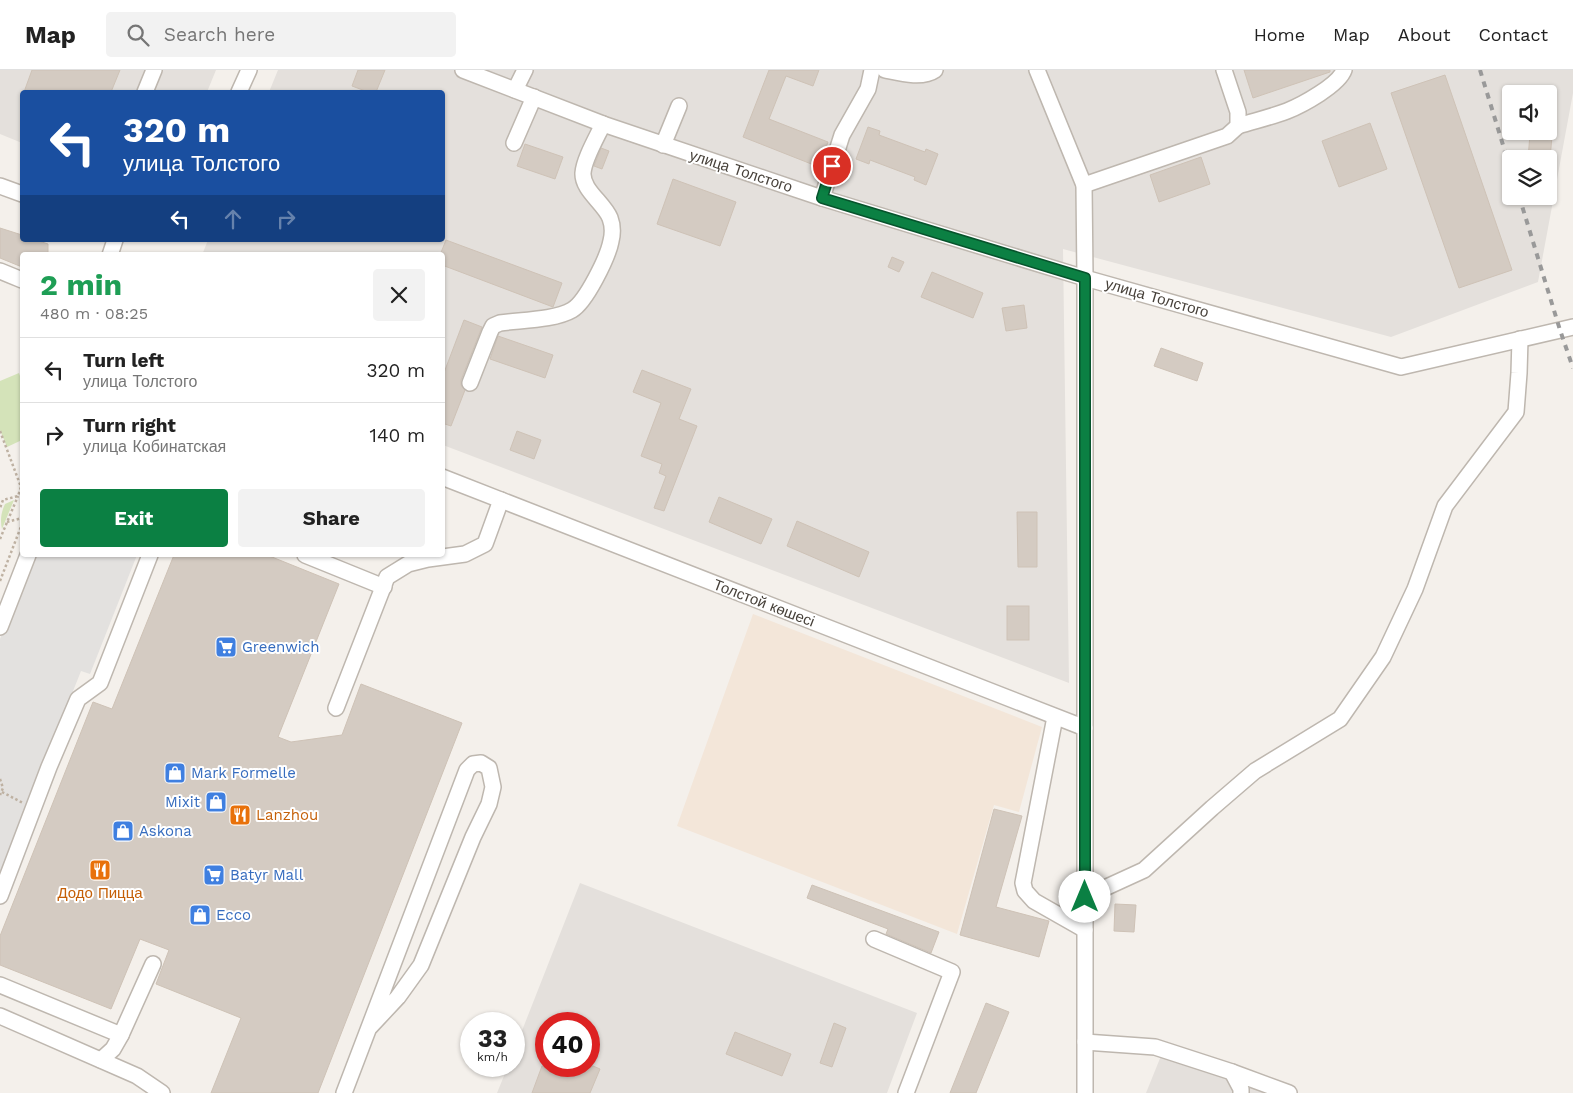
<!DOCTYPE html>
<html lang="en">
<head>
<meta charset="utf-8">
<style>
	:root { --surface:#fff; --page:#f2f2f2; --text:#222; --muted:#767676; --line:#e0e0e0; --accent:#0b8043 }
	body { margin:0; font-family:"Work Sans",sans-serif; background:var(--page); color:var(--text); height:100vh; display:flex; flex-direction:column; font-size:19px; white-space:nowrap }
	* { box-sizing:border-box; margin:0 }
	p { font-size:16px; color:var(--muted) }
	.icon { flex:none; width:28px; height:28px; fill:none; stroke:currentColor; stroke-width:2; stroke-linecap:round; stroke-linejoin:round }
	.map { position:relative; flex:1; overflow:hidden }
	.sheet { position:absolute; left:20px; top:182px; width:425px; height:305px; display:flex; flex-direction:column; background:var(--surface); border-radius:5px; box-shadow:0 1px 4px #0004 }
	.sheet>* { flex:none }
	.guide { position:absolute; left:20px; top:20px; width:425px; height:152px; border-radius:5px; box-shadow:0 1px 4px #0004; background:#1a4fa0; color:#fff; overflow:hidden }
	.fabs { position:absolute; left:1502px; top:15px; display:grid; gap:10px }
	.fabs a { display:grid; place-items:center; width:55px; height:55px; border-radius:5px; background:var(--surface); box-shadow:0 1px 4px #0004; font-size:25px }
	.speed { position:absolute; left:460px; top:942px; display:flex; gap:10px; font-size:25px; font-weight:700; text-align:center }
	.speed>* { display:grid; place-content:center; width:65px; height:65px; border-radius:50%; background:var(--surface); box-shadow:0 1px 4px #0004; line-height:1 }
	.speed small { font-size:12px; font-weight:400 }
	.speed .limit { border:8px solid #d22; background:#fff; color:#111 }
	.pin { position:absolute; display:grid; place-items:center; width:42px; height:42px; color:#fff; margin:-21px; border:2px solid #fff; border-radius:50%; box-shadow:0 1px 5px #0007 }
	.me { position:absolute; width:55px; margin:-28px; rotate:0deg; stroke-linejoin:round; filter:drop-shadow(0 0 4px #0008) }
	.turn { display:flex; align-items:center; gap:18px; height:105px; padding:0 20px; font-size:22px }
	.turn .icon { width:65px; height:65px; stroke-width:2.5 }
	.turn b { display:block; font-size:35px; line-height:42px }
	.lanes { display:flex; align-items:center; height:48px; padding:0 20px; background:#0003; justify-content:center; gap:25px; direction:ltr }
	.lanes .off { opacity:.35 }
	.round { display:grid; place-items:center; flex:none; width:52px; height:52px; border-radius:5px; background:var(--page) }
	.summary { display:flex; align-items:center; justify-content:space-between; height:85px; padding:0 20px }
	h1 { font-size:30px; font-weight:700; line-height:38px; color:#1e9e55 }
	.button { display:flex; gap:10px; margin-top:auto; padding:10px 20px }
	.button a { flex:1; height:58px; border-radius:5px; background:var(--accent); color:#fff; font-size:20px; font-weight:700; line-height:58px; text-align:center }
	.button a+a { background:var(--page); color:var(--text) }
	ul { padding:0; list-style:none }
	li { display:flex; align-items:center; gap:15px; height:65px; padding:0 20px; border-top:1px solid var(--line) }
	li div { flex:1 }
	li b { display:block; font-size:19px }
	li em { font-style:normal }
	header { display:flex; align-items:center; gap:30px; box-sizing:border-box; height:70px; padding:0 25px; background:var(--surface); border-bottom:1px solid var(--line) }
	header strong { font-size:24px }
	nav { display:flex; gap:28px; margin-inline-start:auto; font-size:18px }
	.search { width:350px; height:45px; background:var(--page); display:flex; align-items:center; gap:12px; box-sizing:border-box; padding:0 18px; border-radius:5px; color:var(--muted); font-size:19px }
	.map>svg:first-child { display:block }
	.commercial { fill:#f3e6d9 }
	.industrial { fill:#e4e0dc; fill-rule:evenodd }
	.green { fill:#d4e3b9 }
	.parking { fill:#e3e1df }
	.building { fill:#d4cbc2; stroke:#cec2b6 }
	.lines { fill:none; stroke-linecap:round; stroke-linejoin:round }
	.minor-casing { stroke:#beb7af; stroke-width:18 }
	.path { stroke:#beb1a2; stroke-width:2.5; stroke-dasharray:2.5 2.5; stroke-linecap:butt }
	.minor { stroke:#fff; stroke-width:15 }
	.rail { stroke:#999; stroke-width:4; stroke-dasharray:6 6; stroke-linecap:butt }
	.route-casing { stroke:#07532c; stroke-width:12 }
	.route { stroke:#0b8043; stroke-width:9 }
	.labels { text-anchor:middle; stroke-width:4; stroke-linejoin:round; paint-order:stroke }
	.street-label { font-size:15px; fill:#47413a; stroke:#fff }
	.shop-label { font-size:15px; fill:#366cbe; stroke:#fff; text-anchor:start }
	.food-label { font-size:15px; fill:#c56008; stroke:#fff; text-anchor:start }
</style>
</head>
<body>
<header>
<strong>Map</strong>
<div class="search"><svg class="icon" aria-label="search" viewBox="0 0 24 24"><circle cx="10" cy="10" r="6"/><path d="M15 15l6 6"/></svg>Search here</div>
<nav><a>Home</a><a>Map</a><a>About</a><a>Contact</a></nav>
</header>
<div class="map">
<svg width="1573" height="1023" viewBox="0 0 1573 1023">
	<rect width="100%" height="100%" fill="#f4f0eb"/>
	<path class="commercial" d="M753 544 1042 657 1019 742 994 735 957 864 677 756Z"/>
	<g class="industrial">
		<path d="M0 0H216L207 22H22V73L0 64Z"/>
		<path d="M278 0H1573V23L1538 212 1391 267 1063 179 1069 613 443 375 442 185H202L208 170H442V22H269ZM1511 24H1549V61H1511ZM1511 89H1549V126H1511Z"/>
		<path d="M580 813 917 943 887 1023H497L508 996H514V981ZM546 954H589V996H546Z"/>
		<path d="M1165 976 1278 1023H1146Z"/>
	</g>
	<g class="green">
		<path d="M19 303 22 312V370L7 377 0 360V311Z"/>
		<path d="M14 430 2 459C0 451 1 442 5 434Z"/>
	</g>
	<path class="parking" d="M33 485H137L90 604 81 601 0 805V569Z"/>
	<g class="building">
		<path d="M32 0H120L111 22H24Z"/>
		<path d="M358 0H385L376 22H368L352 16Z"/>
		<path d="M769 0H819L813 16 786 6 769 49 828 72 819 97 743 67Z"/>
		<path d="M1244 0H1330V2L1253 28Z"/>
		<path d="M1445 5 1512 200 1459 218 1391 23Z"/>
		<path d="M1370 53 1387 99 1339 117 1322 71Z"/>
		<path d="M868 57 880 61 879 65 925 82 926 79 938 84 926 115 914 110 915 107 870 90 869 94 856 89Z"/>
		<path d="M1530 64 1552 66 1550 89H1528Z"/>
		<path d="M525 74 563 87 555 109 517 96Z"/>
		<path d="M601 78 609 81 602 99 594 96Z"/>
		<path d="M1201 87 1210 114 1159 132 1150 105Z"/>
		<path d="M673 109 736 132 720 176 657 154Z"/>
		<path d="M0 158 22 165V170H36L48 174V185H22V197L0 188Z"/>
		<path d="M446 170 562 213 553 237 442 195V185H440Z"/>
		<path d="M892 187 904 192 899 202 888 197Z"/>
		<path d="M932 202 983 223 973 248 921 227Z"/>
		<path d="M1024 235 1027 258 1006 261 1002 238Z"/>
		<path d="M464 250 482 257 461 310V315L465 320 451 356 442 353V308Z"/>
		<path d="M498 266 553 285 545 308 490 289Z"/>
		<path d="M1161 278 1203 293 1197 311 1154 296Z"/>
		<path d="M642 300 691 319 679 349 697 356 664 441 654 438 666 406 659 403 662 394 641 386 661 333 633 322Z"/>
		<path d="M517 361 541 370 534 389 510 380Z"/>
		<path d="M719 427 772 449 761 474 709 452Z"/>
		<path d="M1017 442H1037V497H1018Z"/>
		<path d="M797 451 869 482 859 507 787 476Z"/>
		<path d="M174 485H267L339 514 278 667 291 672 342 665 361 614 462 653 318 1023H211L241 948 156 914 169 880 140 869 111 939 0 895V866L93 632 112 639Z"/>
		<rect x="1007" y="536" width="22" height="34"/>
		<path d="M994 739 1022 746 996 837 1049 851 1039 887 960 865Z"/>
		<path d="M812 815 939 862 931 883 886 864 888 859 807 828Z"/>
		<path d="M1115 834 1136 835 1134 862 1114 861Z"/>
		<path d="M986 933 1009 942 976 1023H950Z"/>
		<path d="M834 953 846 958 832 997 820 993Z"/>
		<path d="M735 962 791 984 782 1006 726 984Z"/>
		<path d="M542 996H593L600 999 590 1023H532Z"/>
	</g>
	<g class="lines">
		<g class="minor-casing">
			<g id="minor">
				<path d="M463 0 603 54 822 128 1085 208 1401 297 1573 257"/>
				<path d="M885 0C900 3 922 9 935 0"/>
				<path d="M1037 0 1084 115 1085 208V1023"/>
				<path d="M515 20 525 0"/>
				<path d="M145 22 154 0"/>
				<path d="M239 22 249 0"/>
				<path d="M1238 56C1254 51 1271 47 1287 41 1302 35 1339 15 1344 0"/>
				<path d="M514 73 534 27"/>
				<path d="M663 75 679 36"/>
				<path d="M1084 115 1227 66 1238 56V42L1224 0"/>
				<path d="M0 116 22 124"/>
				<path d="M822 128 842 65 868 19 872 0"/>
				<path d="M110 185 115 170"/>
				<path d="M0 201 22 210"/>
				<path d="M470 313 490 262 493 256 500 253C521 250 555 250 572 240 586 232 608 187 611 171 613 163 613 156 610 148 604 133 582 120 583 103 584 89 597 67 603 54"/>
				<path d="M442 407 1085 658"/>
				<path d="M305 485 384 517"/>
				<path d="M0 557 28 485"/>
				<path d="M336 638 387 507 408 494 428 489 465 484 485 474 501 430"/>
				<path d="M1055 647 1023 813 1025 821 1034 831 1085 860"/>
				<path d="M0 826 49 697 78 629 100 613 150 485"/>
				<path d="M1085 827 1144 800 1212 738 1255 701 1340 649 1383 587 1415 519 1445 436 1516 342 1519 303 1520 269"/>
				<path d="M874 869 952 902 906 1023"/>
				<path d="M0 915 121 965"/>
				<path d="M0 946 137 1006 162 1023"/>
				<path d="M1085 972 1155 977 1232 1002"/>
				<path d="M101 990 113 979 121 965 153 894"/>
				<path d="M344 1023 467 700 473 694 481 693 489 698 493 717 489 734 473 767 421 895 398 927 369 958"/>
				<path d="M1241 1023V1019L1232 1002 1289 1023"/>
			</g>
		</g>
		<g class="path">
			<path d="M0 361 21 417 18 426 3 430 0 438"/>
			<path d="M7 452 22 448"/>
			<path d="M0 469 18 426"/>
			<path d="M0 511 22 454"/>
			<path d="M0 709 3 718 0 725"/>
			<path d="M2 722 23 733"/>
		</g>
		<use href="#minor" class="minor"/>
		<g class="rail">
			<path d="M1480 0 1511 101"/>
			<path d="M1519 126 1560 260 1573 298"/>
		</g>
	</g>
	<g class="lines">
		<g class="route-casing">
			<path id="route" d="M832 96 822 128 1085 208V827"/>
		</g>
		<use href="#route" class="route"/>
	</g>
	<defs>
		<g id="supermarket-square" transform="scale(1.125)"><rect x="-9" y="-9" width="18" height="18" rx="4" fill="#3f7fe0" stroke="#fff"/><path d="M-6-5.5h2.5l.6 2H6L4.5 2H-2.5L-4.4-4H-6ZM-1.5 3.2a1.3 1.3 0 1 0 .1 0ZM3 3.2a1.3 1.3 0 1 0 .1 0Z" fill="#fff"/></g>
		<g id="shop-square" transform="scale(1.125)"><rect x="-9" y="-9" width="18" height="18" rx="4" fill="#3f7fe0" stroke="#fff"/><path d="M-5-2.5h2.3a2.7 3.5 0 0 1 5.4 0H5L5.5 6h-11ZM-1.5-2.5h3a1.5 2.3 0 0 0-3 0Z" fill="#fff"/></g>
		<g id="restaurant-square" transform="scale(1.125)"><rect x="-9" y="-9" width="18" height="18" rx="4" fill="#e8710a" stroke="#fff"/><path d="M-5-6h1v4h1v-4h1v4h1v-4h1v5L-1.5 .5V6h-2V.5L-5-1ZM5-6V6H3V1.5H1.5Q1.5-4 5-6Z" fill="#fff"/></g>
	</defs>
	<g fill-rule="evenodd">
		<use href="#supermarket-square" x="226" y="577"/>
		<use href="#shop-square" x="175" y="703"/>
		<use href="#shop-square" x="216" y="732"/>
		<use href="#restaurant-square" x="240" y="745"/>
		<use href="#shop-square" x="123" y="761"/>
		<use href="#restaurant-square" x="100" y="800"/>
		<use href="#supermarket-square" x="214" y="805"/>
		<use href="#shop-square" x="200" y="845"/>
	</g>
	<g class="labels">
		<g class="street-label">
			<text transform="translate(741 101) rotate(18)" y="5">улица Толстого</text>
			<text transform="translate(1157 228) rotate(16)" y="5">улица Толстого</text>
			<text transform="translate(764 533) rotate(21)" y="5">Толстой көшесі</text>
		</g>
		<g class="shop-label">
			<text x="242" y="582">Greenwich</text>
			<text x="191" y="708">Mark Formelle</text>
			<text x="200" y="737" text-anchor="end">Mixit</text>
			<text x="139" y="766">Askona</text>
			<text x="230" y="810">Batyr Mall</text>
			<text x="216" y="850">Ecco</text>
		</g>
		<g class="food-label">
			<text x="256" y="750">Lanzhou</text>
			<text x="100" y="828" text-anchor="middle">Додо Пицца</text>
		</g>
	</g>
</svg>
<div class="fabs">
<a><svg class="icon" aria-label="sound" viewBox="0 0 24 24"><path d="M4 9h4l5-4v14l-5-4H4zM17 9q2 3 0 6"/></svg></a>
<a><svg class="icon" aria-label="layers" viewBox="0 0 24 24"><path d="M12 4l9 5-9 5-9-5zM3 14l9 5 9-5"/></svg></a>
</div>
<div class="speed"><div>33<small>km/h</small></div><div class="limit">40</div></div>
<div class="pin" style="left:832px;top:96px;background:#d93025"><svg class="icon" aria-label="arrive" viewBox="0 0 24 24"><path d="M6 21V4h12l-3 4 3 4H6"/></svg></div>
<svg class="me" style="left:1085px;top:827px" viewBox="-20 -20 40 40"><circle r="19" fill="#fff"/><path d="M0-13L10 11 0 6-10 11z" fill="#0b8043"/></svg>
<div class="guide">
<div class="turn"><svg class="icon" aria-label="left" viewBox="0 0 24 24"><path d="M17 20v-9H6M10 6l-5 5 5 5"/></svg><div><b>320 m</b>улица Толстого</div></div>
<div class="lanes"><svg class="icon" aria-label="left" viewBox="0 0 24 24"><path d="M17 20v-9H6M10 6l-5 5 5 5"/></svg><svg class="icon off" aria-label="ahead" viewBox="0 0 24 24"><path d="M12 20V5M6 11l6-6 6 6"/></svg><svg class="icon off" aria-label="right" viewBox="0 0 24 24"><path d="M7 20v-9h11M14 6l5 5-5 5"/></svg></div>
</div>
<section class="sheet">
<div class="summary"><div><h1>2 min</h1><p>480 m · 08:25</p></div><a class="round"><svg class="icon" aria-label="close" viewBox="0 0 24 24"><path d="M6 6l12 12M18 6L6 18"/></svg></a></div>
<ul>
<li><svg class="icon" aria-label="left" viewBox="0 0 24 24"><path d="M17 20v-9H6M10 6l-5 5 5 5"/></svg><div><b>Turn left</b><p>улица Толстого</p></div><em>320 m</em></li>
<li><svg class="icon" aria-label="right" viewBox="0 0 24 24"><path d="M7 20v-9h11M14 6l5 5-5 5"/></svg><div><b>Turn right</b><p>улица Кобинатская</p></div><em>140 m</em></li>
</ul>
<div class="button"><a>Exit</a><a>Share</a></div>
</section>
</div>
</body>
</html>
